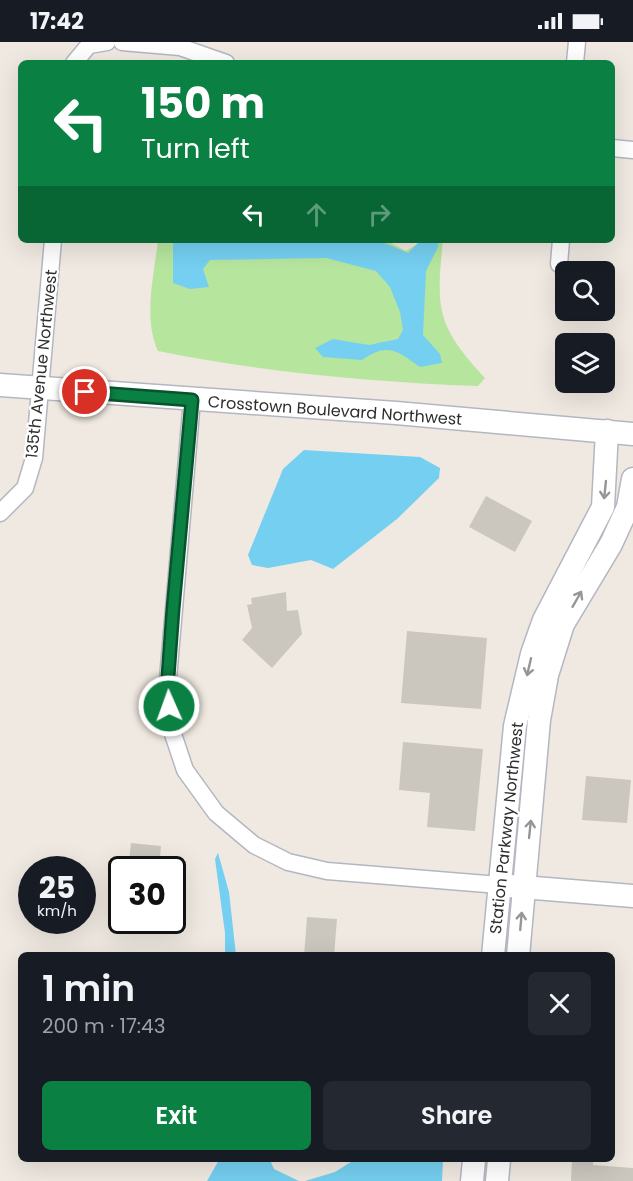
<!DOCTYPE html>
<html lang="en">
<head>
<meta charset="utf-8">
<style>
	:root { --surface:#171b24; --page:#242831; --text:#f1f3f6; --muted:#9ea1a6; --accent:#0b8043 }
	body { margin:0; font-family:Poppins,sans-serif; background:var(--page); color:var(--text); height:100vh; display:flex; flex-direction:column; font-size:22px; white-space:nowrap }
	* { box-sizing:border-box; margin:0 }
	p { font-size:20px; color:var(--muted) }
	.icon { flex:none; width:33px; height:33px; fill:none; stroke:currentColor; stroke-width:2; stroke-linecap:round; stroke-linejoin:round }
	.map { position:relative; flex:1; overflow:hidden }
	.side { position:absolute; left:18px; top:910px; width:597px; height:210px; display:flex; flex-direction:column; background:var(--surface); border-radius:9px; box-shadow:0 6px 24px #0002 }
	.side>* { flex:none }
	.top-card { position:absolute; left:18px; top:18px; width:597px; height:183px; border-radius:9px; box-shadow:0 6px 24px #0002; background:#0b8043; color:#fff; overflow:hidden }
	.controls { position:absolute; left:555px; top:219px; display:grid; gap:12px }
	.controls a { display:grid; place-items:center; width:60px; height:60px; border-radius:9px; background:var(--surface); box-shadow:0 6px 24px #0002; font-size:30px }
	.speed { position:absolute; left:18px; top:814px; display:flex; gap:12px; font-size:30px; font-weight:700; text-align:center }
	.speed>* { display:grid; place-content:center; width:78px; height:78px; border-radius:50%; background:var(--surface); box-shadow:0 6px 24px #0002; line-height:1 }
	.speed small { font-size:15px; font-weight:400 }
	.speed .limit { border:3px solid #111; border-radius:9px; background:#fff; color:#111 }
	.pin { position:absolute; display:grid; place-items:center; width:51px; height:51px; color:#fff; margin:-26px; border:3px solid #fff; border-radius:50%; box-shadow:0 2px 6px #0007 }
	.me { position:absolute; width:66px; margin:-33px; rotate:358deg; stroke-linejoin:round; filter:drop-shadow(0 0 4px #0008) }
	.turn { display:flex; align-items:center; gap:21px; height:126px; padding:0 24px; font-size:27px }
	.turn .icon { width:78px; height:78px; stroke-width:2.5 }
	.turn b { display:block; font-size:42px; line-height:51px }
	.lanes { display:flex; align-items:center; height:57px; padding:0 24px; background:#0003; justify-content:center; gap:30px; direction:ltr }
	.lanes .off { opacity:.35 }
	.round { display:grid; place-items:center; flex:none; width:63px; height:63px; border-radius:9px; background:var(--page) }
	.overview { display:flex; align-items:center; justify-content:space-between; height:102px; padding:0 24px }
	h1 { font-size:36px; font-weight:600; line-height:45px }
	.button { display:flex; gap:12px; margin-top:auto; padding:12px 24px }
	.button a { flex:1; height:69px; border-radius:9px; background:var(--accent); color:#fff; font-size:24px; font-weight:600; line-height:69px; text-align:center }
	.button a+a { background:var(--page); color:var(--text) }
	.status { display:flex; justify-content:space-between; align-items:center; height:42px; padding:0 30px; background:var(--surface); direction:ltr }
	.status svg { height:16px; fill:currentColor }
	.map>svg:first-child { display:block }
	.green { fill:#b6e59e }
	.water { fill:#75cff0 }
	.building { fill:#cbc7bf }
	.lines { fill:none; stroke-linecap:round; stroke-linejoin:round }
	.street-casing { stroke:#b4b7c1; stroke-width:19 }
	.secondary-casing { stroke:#b4b7c1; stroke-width:25 }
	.street { stroke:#fff; stroke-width:16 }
	.secondary { stroke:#fff; stroke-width:22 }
	.oneway { stroke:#969696 }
	.route-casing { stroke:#07532c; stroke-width:15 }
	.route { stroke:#0b8043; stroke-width:10 }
	.labels { text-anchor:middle; stroke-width:4.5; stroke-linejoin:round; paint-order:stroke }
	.street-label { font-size:16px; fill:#2e2e2e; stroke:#fff }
</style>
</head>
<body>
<div class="status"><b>17:42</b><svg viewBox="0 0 49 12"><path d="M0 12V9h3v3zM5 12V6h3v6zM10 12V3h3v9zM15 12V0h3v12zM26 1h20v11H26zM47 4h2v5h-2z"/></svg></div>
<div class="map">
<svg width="633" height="1139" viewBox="0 0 633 1139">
	<rect width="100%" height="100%" fill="#efe9e1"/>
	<path class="green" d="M158 198H385L406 209 419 201V198H443C436 267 436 283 485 336L478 344C371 340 263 330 158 309 143 277 154 233 158 198Z"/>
	<g class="water">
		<path d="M173 198H377L408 211 421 198H439L438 205 426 229 423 293 440 312 442 321 420 325C397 309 388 300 362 318L323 315 315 306 333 297 369 303 398 297 403 288 400 270 390 245 376 229 326 216 210 218 203 227 209 245 190 247 173 241Z"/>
		<path d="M304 408 420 415 440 426 439 436 397 477 333 527 311 518 268 526 252 523 248 513 283 427Z"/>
		<path d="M218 811 229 850 236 913H225V891L215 817Z"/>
		<path d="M219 1118H270L274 1127 299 1139H207Z"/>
		<path d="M354 1118H443L442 1139H305L335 1130Z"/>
	</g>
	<g class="building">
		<path d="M486 454 532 479 515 510 469 485Z"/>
		<path d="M286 550 287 569 298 568 302 592 272 626 242 598 252 586 247 563 252 562 251 556Z"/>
		<path d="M407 589 487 596 481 667 401 661Z"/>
		<path d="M403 700 483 707 475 789 427 785 430 751 399 748Z"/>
		<path d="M586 734 631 738 627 781 582 778Z"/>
		<path d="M131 801 161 804 159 828H128Z"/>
		<path d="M172 825 184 826 180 862 172 861Z"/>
		<path d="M307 875 337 877 334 914H304Z"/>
		<path d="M572 1118H593V1123L633 1126V1139H571Z"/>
	</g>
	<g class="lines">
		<g class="street-casing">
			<g id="street">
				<path d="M122 0 180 5 226 21"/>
				<path d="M74 21 89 3 107 0"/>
				<path d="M575 21 577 0"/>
				<path d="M612 106 633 108"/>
				<path d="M559 222 561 198"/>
				<path d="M192 358 167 648 172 689 185 728 216 771 254 803 288 820 327 829 499 843"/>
				<path d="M0 471 25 446 34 416 53 198"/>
			</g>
		</g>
		<g class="secondary-casing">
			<g id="secondary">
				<path d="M0 343 396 371 633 392"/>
				<path d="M510 844 633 854"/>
				<path d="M493 914 515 684 532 612 544 578 603 465 607 389"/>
				<path d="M518 914 539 678 547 633 563 582 611 502 628 465 633 437"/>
				<path d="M472 1139 474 1118"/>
				<path d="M497 1139 499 1118"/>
			</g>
		</g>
		<use href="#street" class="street"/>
		<use href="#secondary" class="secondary"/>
	</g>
	<defs><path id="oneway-shaft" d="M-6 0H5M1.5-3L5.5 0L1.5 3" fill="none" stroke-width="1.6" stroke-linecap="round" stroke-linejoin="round" transform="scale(1.5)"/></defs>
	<g class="oneway">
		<use href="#oneway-shaft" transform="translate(605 448) rotate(96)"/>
		<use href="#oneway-shaft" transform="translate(577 557) rotate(-60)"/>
		<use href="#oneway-shaft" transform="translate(529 625) rotate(103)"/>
		<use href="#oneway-shaft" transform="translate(530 787) rotate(-84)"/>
		<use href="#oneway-shaft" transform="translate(521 879) rotate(-85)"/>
	</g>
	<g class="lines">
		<g class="route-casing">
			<path id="route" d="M85 350 192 358 173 567 167 648 169 664"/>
		</g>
		<use href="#route" class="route"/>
	</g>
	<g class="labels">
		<g class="street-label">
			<text transform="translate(41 322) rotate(-84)" y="6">135th Avenue Northwest</text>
			<text transform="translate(335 368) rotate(4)" y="6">Crosstown Boulevard Northwest</text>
			<text transform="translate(506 786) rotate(-84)" y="6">Station Parkway Northwest</text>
		</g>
	</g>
</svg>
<div class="controls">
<a><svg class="icon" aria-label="search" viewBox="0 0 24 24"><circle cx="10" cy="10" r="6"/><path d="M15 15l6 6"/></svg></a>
<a><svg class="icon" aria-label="layers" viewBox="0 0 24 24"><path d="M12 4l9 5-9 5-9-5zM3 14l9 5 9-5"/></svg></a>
</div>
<div class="speed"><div>25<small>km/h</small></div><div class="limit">30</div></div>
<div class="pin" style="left:85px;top:350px;background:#d93025"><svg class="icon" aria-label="arrive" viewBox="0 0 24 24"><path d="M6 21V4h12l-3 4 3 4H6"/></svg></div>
<svg class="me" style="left:169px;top:664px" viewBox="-20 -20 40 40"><circle r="17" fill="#0b8043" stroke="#fff" stroke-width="3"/><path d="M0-11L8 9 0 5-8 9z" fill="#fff"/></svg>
<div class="top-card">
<div class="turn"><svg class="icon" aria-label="left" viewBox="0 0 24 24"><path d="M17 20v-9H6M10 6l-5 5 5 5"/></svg><div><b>150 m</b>Turn left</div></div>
<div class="lanes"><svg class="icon" aria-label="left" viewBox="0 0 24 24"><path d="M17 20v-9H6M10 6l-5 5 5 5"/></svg><svg class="icon off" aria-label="ahead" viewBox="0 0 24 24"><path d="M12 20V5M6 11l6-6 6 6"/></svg><svg class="icon off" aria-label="right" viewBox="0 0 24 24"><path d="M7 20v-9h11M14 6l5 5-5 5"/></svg></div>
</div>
<section class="side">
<div class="overview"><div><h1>1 min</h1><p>200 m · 17:43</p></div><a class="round"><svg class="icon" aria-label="close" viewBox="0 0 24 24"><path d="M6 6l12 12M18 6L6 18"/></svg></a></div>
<div class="button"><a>Exit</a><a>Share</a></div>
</section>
</div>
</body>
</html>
